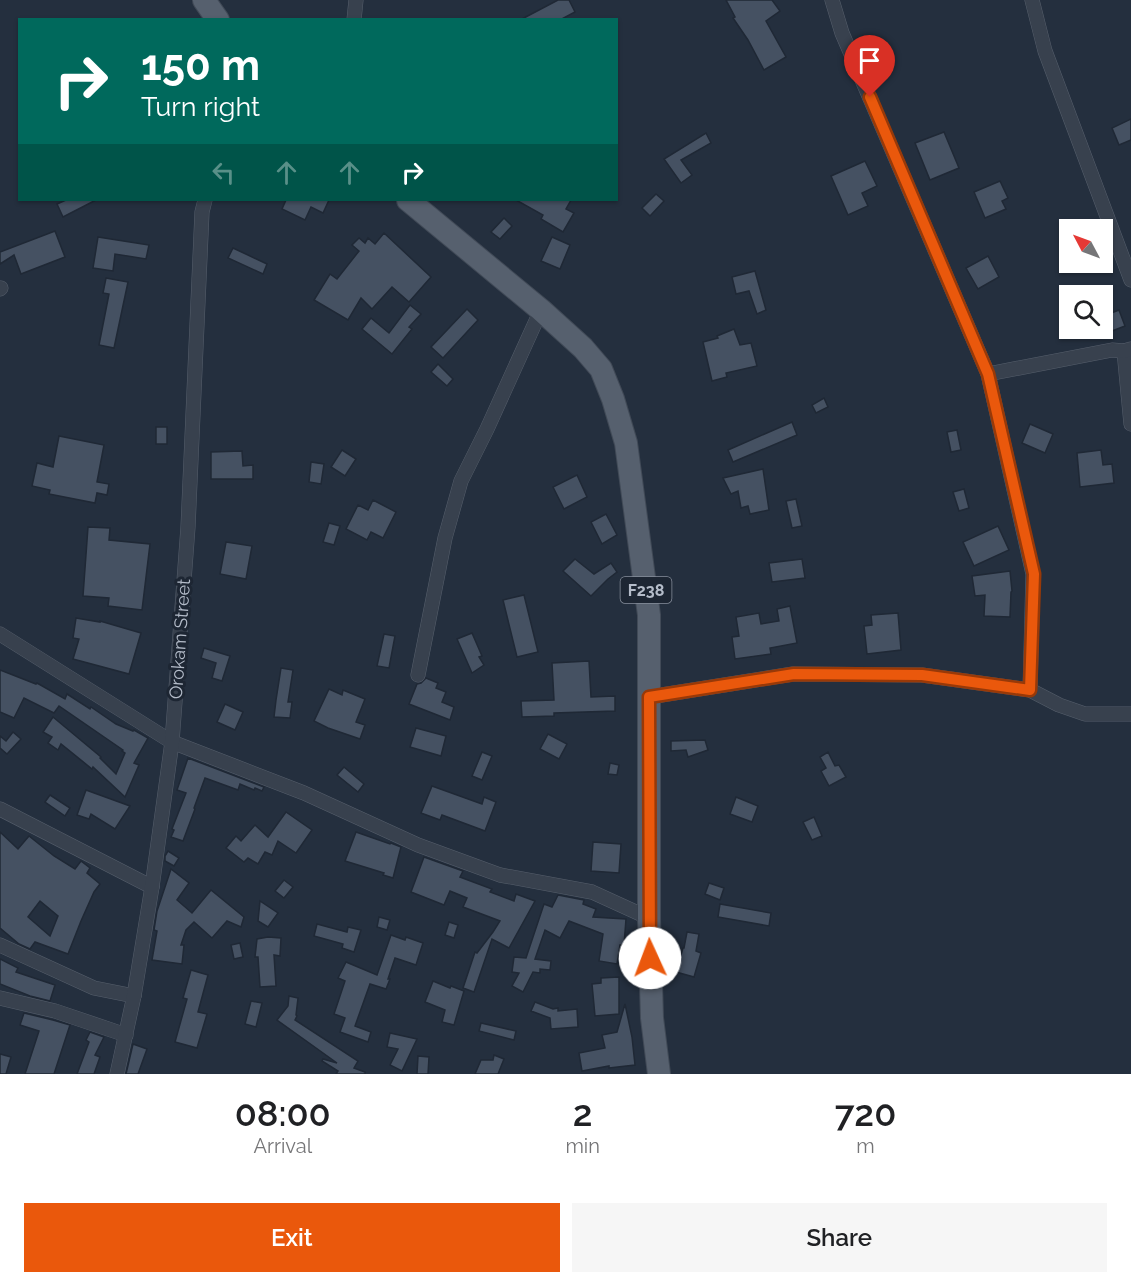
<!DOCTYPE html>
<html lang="en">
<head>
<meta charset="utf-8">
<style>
	:root { --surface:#fff; --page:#f6f6f6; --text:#202124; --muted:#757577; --accent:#ea580c }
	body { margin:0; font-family:Raleway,sans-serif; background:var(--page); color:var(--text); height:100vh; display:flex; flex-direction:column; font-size:22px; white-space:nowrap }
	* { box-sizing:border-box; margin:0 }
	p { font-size:20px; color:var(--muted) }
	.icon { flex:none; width:33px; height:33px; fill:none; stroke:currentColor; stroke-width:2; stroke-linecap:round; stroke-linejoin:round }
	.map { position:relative; height:1074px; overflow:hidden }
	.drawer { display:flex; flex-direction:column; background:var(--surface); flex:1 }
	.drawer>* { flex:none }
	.top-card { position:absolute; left:18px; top:18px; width:600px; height:183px; border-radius:0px; box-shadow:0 2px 4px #0004; background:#00695c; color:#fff; overflow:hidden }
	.needle { width:39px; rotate:311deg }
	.buttons { position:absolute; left:1059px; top:219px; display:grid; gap:12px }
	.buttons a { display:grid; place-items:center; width:54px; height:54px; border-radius:0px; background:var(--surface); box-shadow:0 2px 4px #0004; font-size:30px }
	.pin { position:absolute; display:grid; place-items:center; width:51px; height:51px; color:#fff; margin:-62px -26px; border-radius:50% 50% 50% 0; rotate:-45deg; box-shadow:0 0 6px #0007 }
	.pin .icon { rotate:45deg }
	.me { position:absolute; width:66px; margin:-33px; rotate:358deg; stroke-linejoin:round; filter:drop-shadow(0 0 4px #0008) }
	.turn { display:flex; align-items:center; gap:21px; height:126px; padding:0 24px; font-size:27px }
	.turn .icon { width:78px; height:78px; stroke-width:2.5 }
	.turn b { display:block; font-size:42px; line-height:51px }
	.lanes { display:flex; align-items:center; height:57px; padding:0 24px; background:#0003; justify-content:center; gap:30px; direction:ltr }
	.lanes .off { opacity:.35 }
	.eta { display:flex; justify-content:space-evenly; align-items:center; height:102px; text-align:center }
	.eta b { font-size:36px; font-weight:600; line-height:42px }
	.primary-button { display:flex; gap:12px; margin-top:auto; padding:12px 24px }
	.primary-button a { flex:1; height:69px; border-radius:0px; background:var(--accent); color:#fff; font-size:24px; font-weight:600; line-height:69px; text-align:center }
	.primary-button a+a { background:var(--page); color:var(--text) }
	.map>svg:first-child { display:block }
	.building { fill:#455162; stroke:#1f2835; stroke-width:1.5; fill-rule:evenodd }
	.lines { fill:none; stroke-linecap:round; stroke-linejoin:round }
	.street-casing { stroke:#565f6c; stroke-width:15 }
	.primary-casing { stroke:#414a57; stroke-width:24 }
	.street { stroke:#38414e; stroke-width:14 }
	.primary { stroke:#56606e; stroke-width:22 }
	.route-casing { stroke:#983908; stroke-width:15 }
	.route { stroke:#ea580c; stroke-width:10 }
	.labels { text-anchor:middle; stroke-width:6; stroke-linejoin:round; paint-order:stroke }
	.shield { fill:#1d2633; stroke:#878f9c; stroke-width:1.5 }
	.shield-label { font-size:16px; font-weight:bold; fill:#b4bcc9 }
	.street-label { font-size:18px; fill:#b4bcc9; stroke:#1d2633 }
</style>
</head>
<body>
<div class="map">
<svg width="1131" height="1074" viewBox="0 0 1131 1074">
	<rect width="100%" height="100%" fill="#242f3e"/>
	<g class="building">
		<path d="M558 0H569L575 12 560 20H520Z"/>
		<path d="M726 0H772L780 11 766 21 786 57 764 70 748 40 733 18 735 17Z"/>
		<path d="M1131 119V140L1119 145 1112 128Z"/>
		<path d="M944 132 959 168 930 180 915 143Z"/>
		<path d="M706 133 711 143 681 160 692 175 681 183 664 159Z"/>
		<path d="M865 161 877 186 862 193 868 206 848 215 831 176Z"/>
		<path d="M1000 181 1008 198 1002 201 1006 209 985 218 974 192Z"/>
		<path d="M656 194 664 201 650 216 642 208Z"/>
		<path d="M66 200H96L63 217 57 204Z"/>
		<path d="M286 200H329L323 213 311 207 305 220 282 209Z"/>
		<path d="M516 200H571L566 209 574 213 563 232 541 219 543 215Z"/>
		<path d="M504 218 512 226 500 239 491 232Z"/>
		<path d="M55 231 65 257 21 274 14 255 0 264V252Z"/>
		<path d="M384 233 431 277 409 302 392 287 372 309 361 298 348 320 314 300 330 274 337 279 359 251 352 245 359 238 365 243 368 238 375 244Z"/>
		<path d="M98 237 149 245 146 259 115 254 113 271 93 268Z"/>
		<path d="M552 237 570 245 560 269 541 261Z"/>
		<path d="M233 248 267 264 263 274 228 258Z"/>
		<path d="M988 256 999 277 978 289 966 268Z"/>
		<path d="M755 271 766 310 757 314 749 291 736 294 732 277Z"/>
		<path d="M106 278 128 282 114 348 99 345 109 294 103 293Z"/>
		<path d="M410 305 421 314 409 327 412 329 392 354 362 329 371 318 389 333Z"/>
		<path d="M467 309 478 320 443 358 431 347Z"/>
		<path d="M1119 310 1125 326 1112 331 1106 315Z"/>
		<path d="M734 329 740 345 751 343 757 366 726 373 727 377 712 381 703 342 718 338 717 336Z"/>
		<path d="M438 364 453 379 447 386 431 372Z"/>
		<path d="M824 398 828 407 816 413 812 405Z"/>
		<path d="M792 422 797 435 733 462 728 450Z"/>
		<path d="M1030 424 1053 434 1045 453 1022 443Z"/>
		<rect x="156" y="427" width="11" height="17"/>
		<path d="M957 430 961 450 951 452 947 432Z"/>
		<path d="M59 436 104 445 97 482 109 484 107 495 97 493 95 503 49 494 50 490 32 486 37 463 53 467Z"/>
		<path d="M342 450 356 459 345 476 331 467Z"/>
		<path d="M1101 450 1103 465 1112 464 1114 483 1080 487 1077 453Z"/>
		<path d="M242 451 243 466 253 465V479H211V452Z"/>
		<path d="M311 462 324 464 321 484 309 482Z"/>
		<path d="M763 469 769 510 750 514 748 506 741 508 738 491 731 494 723 478Z"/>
		<path d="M577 475 587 497 564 509 553 487Z"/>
		<path d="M964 489 969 508 959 511 953 492Z"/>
		<path d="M796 499 802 526 792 528 786 501Z"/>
		<path d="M373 500 396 512 383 538 371 532 367 540 346 529 358 505 368 510Z"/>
		<path d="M606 514 617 535 602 544 591 522Z"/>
		<path d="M329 523 340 526 334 545 323 542Z"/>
		<path d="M998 526 1009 550 974 566 963 542Z"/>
		<path d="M88 527 110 528 109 540 150 544 142 610 108 606 109 598 83 596Z"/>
		<path d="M226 542 252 546 246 579 220 574Z"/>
		<path d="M575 559 594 574 611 563 617 572 608 579 591 596 563 571Z"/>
		<path d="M802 559 805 578 772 582 769 563Z"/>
		<path d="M1010 571 1012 591 1011 592 1010 617 984 616 985 595 975 596 972 576Z"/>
		<path d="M524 595 538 652 517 657 503 600Z"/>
		<path d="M790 606 797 643 770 648 771 654 735 659 732 637 739 636 736 617 759 613 761 624 779 621 777 609Z"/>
		<path d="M898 613 901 650 867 654 864 626 872 625 871 615Z"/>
		<path d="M76 618 100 622V621L141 633 129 674 73 659 79 639 73 638Z"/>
		<path d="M472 633 482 656 479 657 484 665 472 673 457 639Z"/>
		<path d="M384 634 395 636 389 668 377 666Z"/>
		<path d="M204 648 230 656 222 681 212 678 216 663 201 658Z"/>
		<path d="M589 661 591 697 615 696V711L554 713V716L522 717 521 701 554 700 552 663Z"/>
		<path d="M281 668 293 670 288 702H292L290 718 274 717 276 700Z"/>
		<path d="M0 670 36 684 37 683 65 699 67 694 90 709 91 707 116 724 133 731 134 730 148 738 134 763 139 765 125 797 93 767 92 769 61 744 58 750 48 743 52 737 43 732 53 717 101 757 100 758 116 774 125 753 122 751 123 750 59 706 54 713 24 698 14 718 0 712Z"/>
		<path d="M426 678 438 683 436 688 446 692 442 702 454 707 450 720 409 704 417 684 421 683Z"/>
		<path d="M329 689 342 695 343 690 365 699 356 722 365 725 360 739 328 728 314 721Z"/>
		<path d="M225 704 243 712 235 730 217 722Z"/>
		<path d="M416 728 446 736 441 756 410 747Z"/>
		<path d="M13 732 21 739 7 754 0 748V736L6 741Z"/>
		<path d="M548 734 567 744 559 759 540 749Z"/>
		<path d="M705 740 708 750 688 757 686 750 671 751V741Z"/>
		<path d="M482 752 492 756 482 780 472 776Z"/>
		<path d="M828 752 835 766 839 765 846 777 829 786 821 771 826 768 820 757Z"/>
		<path d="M188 758 264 787 262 791 255 788 254 790 240 784 238 790 205 778 194 808 195 809 183 841 171 837 174 830 172 829 186 793 177 790Z"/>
		<path d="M610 763 619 765 617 775 608 774Z"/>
		<path d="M344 767 364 784 358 792 337 775Z"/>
		<path d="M432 786 482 804 484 797 496 802 485 831 442 815 440 820 421 813Z"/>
		<path d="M86 790 130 806 115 829 91 814 89 819 77 815Z"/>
		<path d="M50 795 70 808 65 816 45 802Z"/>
		<path d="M736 797 758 806 752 822 730 814Z"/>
		<path d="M286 812 312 830 296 853 278 841 272 855 265 852 258 864 248 858 244 862 226 848 236 836 241 841 255 825 268 837Z"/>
		<path d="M814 817 822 836 812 840 803 822Z"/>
		<path d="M0 832 18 849 29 836 54 856 75 869 81 861 90 868 87 873 100 884 94 892 81 921 68 954 35 942 30 949 19 944 0 928ZM40 901 58 916 50 936 28 917Z"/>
		<path d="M356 832 390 844 391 843 401 847 393 878 383 875 384 873 345 861Z"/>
		<path d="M593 842 621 844 619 873 591 871Z"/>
		<path d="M168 851 179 858 174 866 165 861V856Z"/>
		<path d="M424 857 463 871 460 877 492 889 490 892 514 901 516 894 535 901 509 948 492 939 474 992 463 988 475 952 477 953 493 932 500 921 463 907 467 898 450 891 444 905 411 892Z"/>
		<path d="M171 869 189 883 177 900 192 913 211 890 244 917 241 927 227 921 212 938 194 922 186 930 181 945H184L182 964 152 960 157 931 154 930 157 911Z"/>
		<path d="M284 880 293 887 284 898 275 891Z"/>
		<path d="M709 883 724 888 720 900 705 894Z"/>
		<path d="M558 895 584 900 583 904 596 909 593 917 626 919 624 945H620L617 964 599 961 603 934 569 921 560 938 545 930 535 959 551 961 550 970 540 969V973L533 972 523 992 512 986 519 973 512 972 514 957 526 958 544 904 552 907Z"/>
		<path d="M260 901 278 913 268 927 258 921Z"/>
		<path d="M720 904 771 913 769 926 718 917Z"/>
		<path d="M379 917 390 920 387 930 377 927Z"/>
		<path d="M449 922 458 925 454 938 445 935Z"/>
		<path d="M317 924 347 932 348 927 361 930 354 952 342 948 343 944 314 936Z"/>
		<path d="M687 932 699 934 696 951 701 953 694 977 676 972 683 948H684Z"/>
		<path d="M391 935 405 940 406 937 423 943 416 965 395 958 388 979H390L386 989 370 984 355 1026 371 1032 368 1042 340 1032 345 1018 334 1014 345 981 338 978 346 962 377 975Z"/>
		<path d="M268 937 281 938 280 956 274 955 276 986 260 987 258 957H255L257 939Z"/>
		<path d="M240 943 243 957 234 959 231 945Z"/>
		<path d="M0 959 18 968 16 972 55 985 50 1001 30 996 0 984Z"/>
		<path d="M191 970 208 975 198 1012 207 1014 197 1048 175 1042 187 999 183 998Z"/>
		<path d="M619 977V1014L595 1016 592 984 601 983V978Z"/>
		<path d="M433 981 450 988 451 986 464 991 454 1025 442 1022 445 1010 425 1002Z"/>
		<path d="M289 996 298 998 296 1015 297 1016 295 1020 358 1061 354 1068 365 1072V1074H336L338 1071 322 1061 323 1059 337 1063 277 1020 288 1006Z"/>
		<path d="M251 1001 262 1003 256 1027 245 1024Z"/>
		<path d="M535 1002 553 1009 558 1008V1011L577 1009 578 1027 551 1029 550 1018 531 1011Z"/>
		<path d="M625 1004 632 1037 635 1065 609 1068V1066L582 1071 579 1053 605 1048 602 1035 617 1032Z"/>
		<path d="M24 1013 53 1020 70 1025 54 1074H25L39 1031 20 1025Z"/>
		<path d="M481 1023 516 1031 514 1040 479 1031Z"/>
		<path d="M90 1032 104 1037 95 1055 100 1057 94 1074H77L89 1042 86 1040Z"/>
		<path d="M390 1033 417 1039 402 1071 390 1065 398 1049 387 1047Z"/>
		<path d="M133 1044 147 1049 138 1074H126Z"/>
		<path d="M0 1054 11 1057 6 1074H0Z"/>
		<path d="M494 1055 504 1059 498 1074H475L481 1060H493Z"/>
		<path d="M418 1056 429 1057 428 1074H417Z"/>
	</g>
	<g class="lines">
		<g class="street-casing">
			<g id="street">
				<path d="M832 0 842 33 988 374 1033 574 1030 690"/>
				<path d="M1032 0 1045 51 1131 280"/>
				<path d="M354 20 356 0"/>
				<path d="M0 289 1 288"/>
				<path d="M1124 351 1131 424"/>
				<path d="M988 374 1112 350 1124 351 1131 349"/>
				<path d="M0 634 172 742 304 793 418 845 500 875 592 892 649 918"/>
				<path d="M418 675 445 538 461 481 487 429 541 310"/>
				<path d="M649 697 793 674 922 675 1030 690 1059 705 1085 714H1131"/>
				<path d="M0 809 152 887"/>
				<path d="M0 945 94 988 134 996"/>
				<path d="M0 998 55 1011 126 1035"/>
				<path d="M117 1074 134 996 152 887 172 742 188 527 202 212 205 200"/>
			</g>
		</g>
		<g class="primary-casing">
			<g id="primary">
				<path d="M204 0 218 20"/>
				<path d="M408 200 541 310 583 348 601 369 613 399 626 443 649 615V918L652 1018 659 1074"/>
			</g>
		</g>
		<use href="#street" class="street"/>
		<use href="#primary" class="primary"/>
	</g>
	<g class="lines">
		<g class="route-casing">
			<path id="route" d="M650 958 649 697 794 674 922 675 1030 690 1034 574 988 374 870 97"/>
		</g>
		<use href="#route" class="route"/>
	</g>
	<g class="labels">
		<rect class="shield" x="620.5" y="577" width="51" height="26" rx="4.5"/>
		<g class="shield-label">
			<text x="646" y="596">F238</text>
		</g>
		<g class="street-label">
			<text transform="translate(180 639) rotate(-86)" y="6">Orokam Street</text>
		</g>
	</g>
</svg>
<div class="buttons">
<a><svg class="needle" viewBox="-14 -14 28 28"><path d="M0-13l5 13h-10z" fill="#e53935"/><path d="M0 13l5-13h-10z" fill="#757577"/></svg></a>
<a><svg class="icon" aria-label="search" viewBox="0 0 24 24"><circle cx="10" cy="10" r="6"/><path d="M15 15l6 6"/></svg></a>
</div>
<div class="pin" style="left:870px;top:97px;background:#d93025"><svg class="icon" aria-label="arrive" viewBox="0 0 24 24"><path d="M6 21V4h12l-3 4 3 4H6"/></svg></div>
<svg class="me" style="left:650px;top:958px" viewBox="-20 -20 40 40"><circle r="19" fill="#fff"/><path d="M0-13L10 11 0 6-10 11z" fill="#ea580c"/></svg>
<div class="top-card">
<div class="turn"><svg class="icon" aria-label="right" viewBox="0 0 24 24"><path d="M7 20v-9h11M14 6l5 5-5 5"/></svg><div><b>150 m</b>Turn right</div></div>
<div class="lanes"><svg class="icon off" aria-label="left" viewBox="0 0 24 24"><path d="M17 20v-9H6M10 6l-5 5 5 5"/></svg><svg class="icon off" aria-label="ahead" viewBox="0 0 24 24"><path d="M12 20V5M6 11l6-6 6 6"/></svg><svg class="icon off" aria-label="ahead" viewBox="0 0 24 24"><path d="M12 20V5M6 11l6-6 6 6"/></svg><svg class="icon" aria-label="right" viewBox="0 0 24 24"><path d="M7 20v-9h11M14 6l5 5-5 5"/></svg></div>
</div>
</div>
<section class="drawer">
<div class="eta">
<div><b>08:00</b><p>Arrival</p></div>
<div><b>2</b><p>min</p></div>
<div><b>720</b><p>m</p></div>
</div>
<div class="primary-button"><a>Exit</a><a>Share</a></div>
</section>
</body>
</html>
